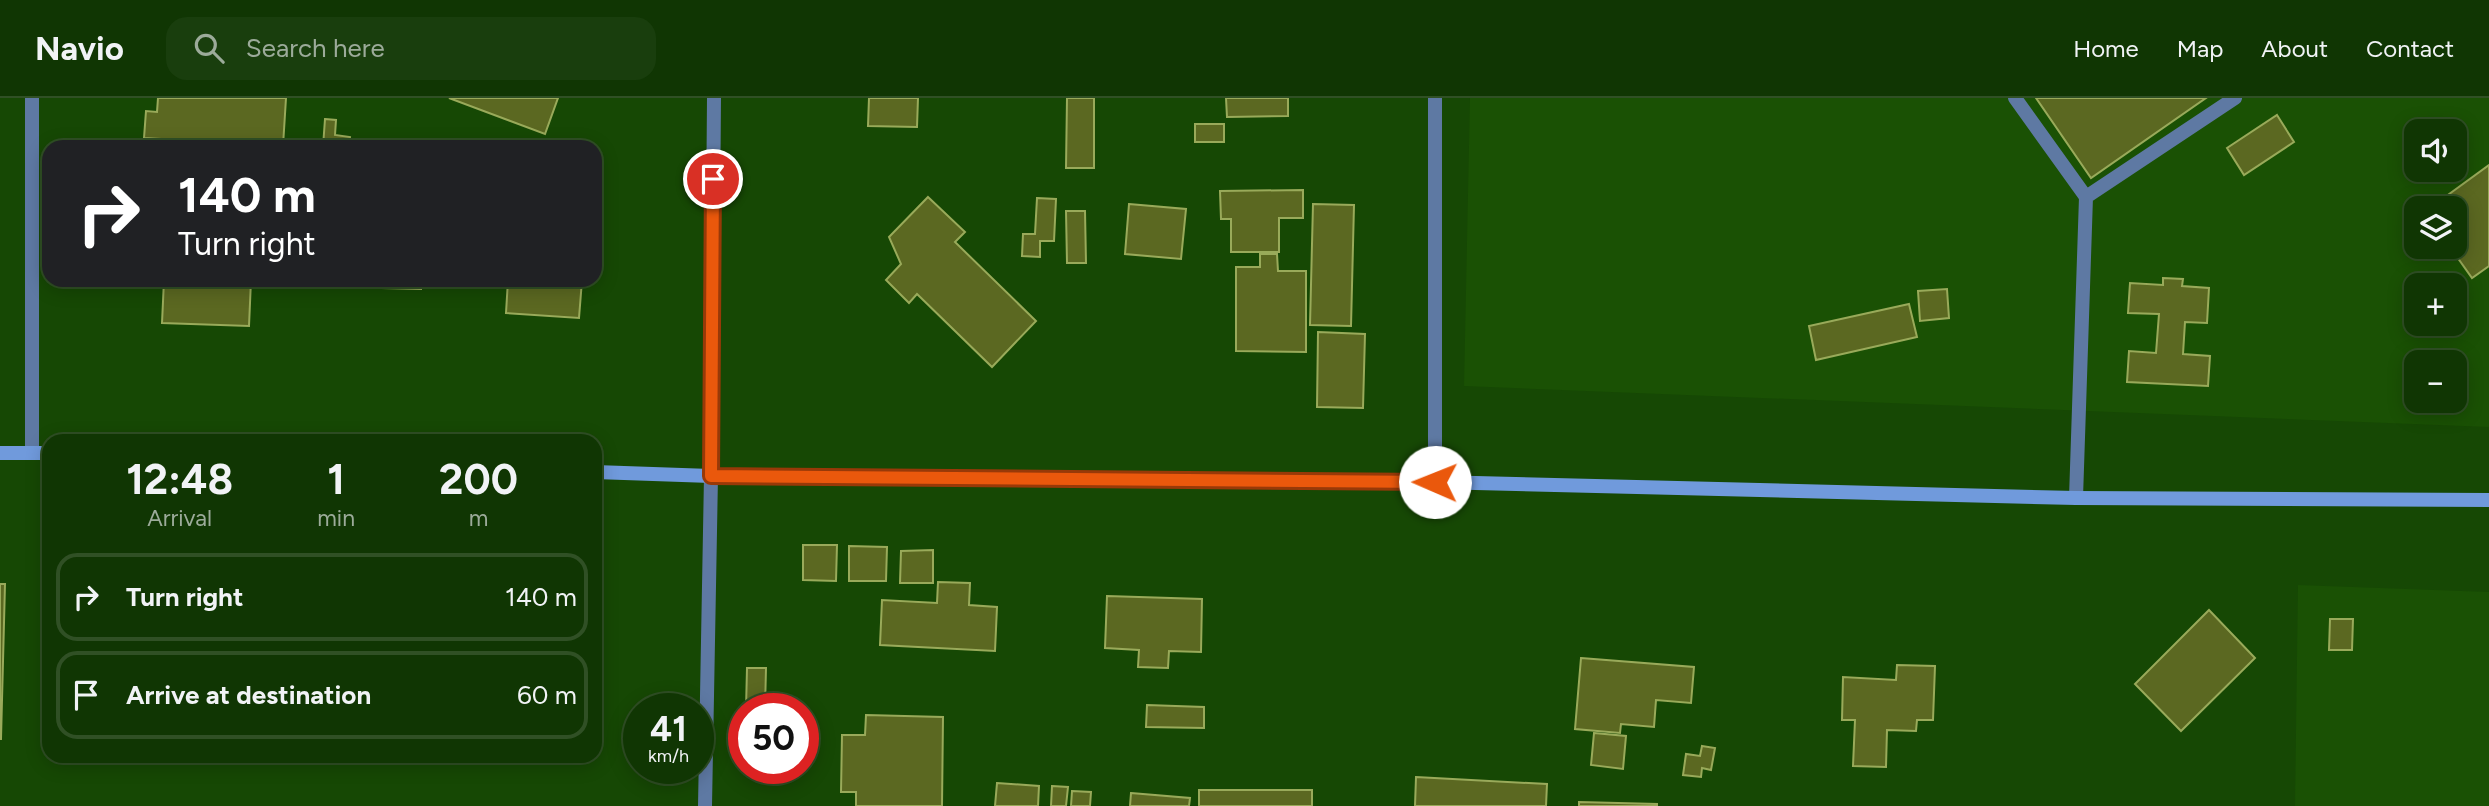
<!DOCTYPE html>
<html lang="en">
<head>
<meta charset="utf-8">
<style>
	:root { --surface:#103603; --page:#193e0d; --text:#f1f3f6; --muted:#9cab9a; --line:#305025 }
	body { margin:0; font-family:Figtree,sans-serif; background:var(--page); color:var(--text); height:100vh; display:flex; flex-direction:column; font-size:26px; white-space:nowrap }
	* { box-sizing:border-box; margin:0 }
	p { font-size:23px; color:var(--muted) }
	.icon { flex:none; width:38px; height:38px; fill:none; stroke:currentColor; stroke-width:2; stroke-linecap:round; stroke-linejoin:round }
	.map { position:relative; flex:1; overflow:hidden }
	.side { position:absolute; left:42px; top:336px; width:560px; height:329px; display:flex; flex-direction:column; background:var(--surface); border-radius:21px; box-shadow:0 4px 18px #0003,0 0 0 2px var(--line) }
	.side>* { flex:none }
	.top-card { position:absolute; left:42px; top:42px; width:560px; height:147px; border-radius:21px; box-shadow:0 4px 18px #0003,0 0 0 2px var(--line); background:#202124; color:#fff; overflow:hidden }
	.fabs { position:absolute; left:2404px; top:21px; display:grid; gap:14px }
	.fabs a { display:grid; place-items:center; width:63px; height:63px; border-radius:14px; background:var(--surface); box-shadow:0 4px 18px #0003,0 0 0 2px var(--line); font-size:35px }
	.speed { position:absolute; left:623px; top:595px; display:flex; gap:14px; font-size:35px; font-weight:700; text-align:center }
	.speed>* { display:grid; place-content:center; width:91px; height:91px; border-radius:50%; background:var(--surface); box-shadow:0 4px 18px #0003,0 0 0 2px var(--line); line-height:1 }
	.speed small { font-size:18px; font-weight:400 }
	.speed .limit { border:10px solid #d22; background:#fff; color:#111 }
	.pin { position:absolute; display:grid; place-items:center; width:60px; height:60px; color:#fff; margin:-30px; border:4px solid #fff; border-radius:50%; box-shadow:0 2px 7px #0007 }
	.me { position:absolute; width:77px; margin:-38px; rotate:271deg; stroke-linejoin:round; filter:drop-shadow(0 0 5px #0008) }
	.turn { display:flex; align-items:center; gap:24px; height:147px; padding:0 21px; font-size:32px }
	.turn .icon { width:91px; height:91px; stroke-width:2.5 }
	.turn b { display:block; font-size:49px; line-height:60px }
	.eta { display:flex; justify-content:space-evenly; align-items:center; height:119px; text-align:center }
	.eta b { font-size:42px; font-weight:700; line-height:49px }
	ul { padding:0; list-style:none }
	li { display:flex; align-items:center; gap:21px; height:88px; margin:0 14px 10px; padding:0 7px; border:4px solid var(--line); border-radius:21px }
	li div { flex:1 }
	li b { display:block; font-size:26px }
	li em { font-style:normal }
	header { display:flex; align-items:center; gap:42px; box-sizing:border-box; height:98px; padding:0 35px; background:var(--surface); border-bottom:2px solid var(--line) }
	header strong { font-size:33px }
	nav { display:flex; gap:38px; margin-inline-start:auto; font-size:24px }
	.search { width:490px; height:63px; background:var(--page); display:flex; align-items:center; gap:18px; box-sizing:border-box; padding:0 24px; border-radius:21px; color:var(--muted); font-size:26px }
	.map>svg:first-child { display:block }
	.built { fill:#1a5104; fill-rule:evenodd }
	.building { fill:#5b6821; stroke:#99aa5a; stroke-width:2 }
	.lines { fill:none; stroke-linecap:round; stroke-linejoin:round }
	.service { stroke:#5e79a3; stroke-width:14 }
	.minor { stroke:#5e79a3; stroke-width:14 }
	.secondary { stroke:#709adc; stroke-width:14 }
	.route-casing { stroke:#983908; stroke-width:18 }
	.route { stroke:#ea580c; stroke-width:12 }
</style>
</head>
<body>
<header>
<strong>Navio</strong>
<div class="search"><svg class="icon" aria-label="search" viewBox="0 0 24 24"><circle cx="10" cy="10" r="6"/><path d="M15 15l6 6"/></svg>Search here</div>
<nav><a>Home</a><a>Map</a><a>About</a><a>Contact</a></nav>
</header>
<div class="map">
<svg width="2489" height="708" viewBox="0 0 2489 708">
	<rect width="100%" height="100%" fill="#164804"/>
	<g class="built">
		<path d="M1470 0H2489V329L1464 288ZM2417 33H2455V72H2417ZM2417 110H2455V149H2417ZM2417 187H2455V226H2417ZM2417 264H2455V303H2417Z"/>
		<path d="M2298 487 2489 494V708H2295Z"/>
	</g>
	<g class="building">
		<path d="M158 0H286L283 48 144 40 146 13 157 14Z"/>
		<path d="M449 0H558L545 36Z"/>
		<path d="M869 0H918L917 29 868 28Z"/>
		<path d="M1067 0H1094V70H1066Z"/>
		<path d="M1226 0H1288V18L1227 19Z"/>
		<path d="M2036 0H2206L2091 80Z"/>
		<path d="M2277 17 2294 44 2244 77 2227 50Z"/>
		<path d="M325 21 336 22 335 37 350 39 349 49H323Z"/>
		<rect x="1195" y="26" width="29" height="18"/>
		<path d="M2489 67V168L2472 180 2450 149H2455V110H2430Z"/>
		<path d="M1303 92V120H1279V154H1231V121H1221L1220 93Z"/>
		<path d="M928 99 965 134 955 144 1036 223 992 269 917 196 909 205 886 182 901 166 889 139Z"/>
		<path d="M1037 100 1056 101 1054 143H1040V159L1022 158 1023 136H1035Z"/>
		<path d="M1129 106 1186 111 1181 161 1125 156Z"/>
		<path d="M1313 106 1354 107 1351 228 1310 227Z"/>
		<path d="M1066 113H1085L1086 165H1067Z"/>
		<path d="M1260 156H1277L1278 173H1306V254L1236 253V169H1260Z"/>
		<path d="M2163 180 2183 181 2182 188 2209 190 2207 225 2185 224 2183 256 2210 258 2208 288 2127 284 2129 253 2156 255 2159 216 2128 215 2130 185 2163 187Z"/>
		<path d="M164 182H251L249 228 162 225Z"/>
		<path d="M382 182H421V191L382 190Z"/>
		<path d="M508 182H582L579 220 506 215Z"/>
		<path d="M1947 191 1949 220 1920 223 1918 193Z"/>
		<path d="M1909 206 1917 239 1816 262 1809 228Z"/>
		<path d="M1318 234 1365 236 1363 310 1317 309Z"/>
		<path d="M803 447H837L836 483 803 482Z"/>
		<path d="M849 448 887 449 886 483H849Z"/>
		<path d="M933 452V485H900L901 453Z"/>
		<path d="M938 484 970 485 969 507 997 509 995 553 880 547 882 502 937 505Z"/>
		<path d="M0 486H5L1 641H0Z"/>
		<path d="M1107 498 1202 501 1201 554 1169 553 1168 570 1138 569 1139 552 1105 550Z"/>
		<path d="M2209 512 2255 560 2181 633 2135 586Z"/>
		<path d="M2330 521H2353L2352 552H2329Z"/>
		<path d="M1581 560 1694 569 1691 605 1656 602 1654 629 1621 626 1620 635 1575 631Z"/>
		<path d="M1897 567 1935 568 1933 622H1917L1916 633 1887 632 1886 669 1853 668 1855 622H1842L1843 579 1896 582Z"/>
		<path d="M747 570H766L765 611H746Z"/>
		<path d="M1147 607 1204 609V630L1146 629Z"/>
		<path d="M866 617 943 619 942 708H856V694H841L842 637H865Z"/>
		<path d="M1594 635 1626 638 1623 671 1591 667Z"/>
		<path d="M1702 648 1715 650 1711 672 1702 670 1701 679 1683 677 1686 656 1700 658Z"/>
		<path d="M1416 679 1547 686 1546 708H1415Z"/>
		<path d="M997 685 1039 688 1038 708H995Z"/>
		<path d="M1052 688 1068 689 1066 708H1051Z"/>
		<rect x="1199" y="692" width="113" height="16"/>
		<path d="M1072 693 1091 694 1090 708H1071Z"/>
		<path d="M1131 695 1190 700 1189 708H1130Z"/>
		<path d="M1579 704 1657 706V708H1579Z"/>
	</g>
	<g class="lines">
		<g class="service">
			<path d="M2015 0 2086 99"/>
			<path d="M2076 400 2086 99 2235 0"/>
		</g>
		<g class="minor">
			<path d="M32 0V355"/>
			<path d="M1435 384V0"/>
			<path d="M705 708 711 378 714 0"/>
		</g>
		<g class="secondary">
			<path d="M0 355H49"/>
			<path d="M595 374 711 378 1435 384 2076 400 2489 402"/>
		</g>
	</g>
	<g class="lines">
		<g class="route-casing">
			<path id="route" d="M713 81 711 378 1435 384"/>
		</g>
		<use href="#route" class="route"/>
	</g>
</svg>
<div class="fabs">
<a><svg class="icon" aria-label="sound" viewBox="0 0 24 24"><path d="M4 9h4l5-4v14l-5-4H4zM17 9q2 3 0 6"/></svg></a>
<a><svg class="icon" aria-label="layers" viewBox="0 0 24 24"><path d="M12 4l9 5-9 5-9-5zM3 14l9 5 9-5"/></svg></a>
<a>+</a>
<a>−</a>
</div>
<div class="speed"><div>41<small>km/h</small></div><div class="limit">50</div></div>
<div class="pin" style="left:713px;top:81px;background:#d93025"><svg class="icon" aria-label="arrive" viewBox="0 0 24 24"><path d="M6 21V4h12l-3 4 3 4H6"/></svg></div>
<svg class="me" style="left:1435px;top:384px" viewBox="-20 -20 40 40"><circle r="19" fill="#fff"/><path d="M0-13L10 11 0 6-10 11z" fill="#ea580c"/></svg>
<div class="top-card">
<div class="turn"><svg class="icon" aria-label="right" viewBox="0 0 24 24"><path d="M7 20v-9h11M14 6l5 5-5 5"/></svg><div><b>140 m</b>Turn right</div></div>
</div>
<section class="side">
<div class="eta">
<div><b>12:48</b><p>Arrival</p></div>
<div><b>1</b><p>min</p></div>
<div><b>200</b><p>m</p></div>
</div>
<ul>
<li><svg class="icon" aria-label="right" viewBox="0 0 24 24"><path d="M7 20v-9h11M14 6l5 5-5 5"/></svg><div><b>Turn right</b></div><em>140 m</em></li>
<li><svg class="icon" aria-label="arrive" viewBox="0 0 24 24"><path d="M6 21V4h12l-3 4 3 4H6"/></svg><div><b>Arrive at destination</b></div><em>60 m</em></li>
</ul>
</section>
</div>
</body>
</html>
